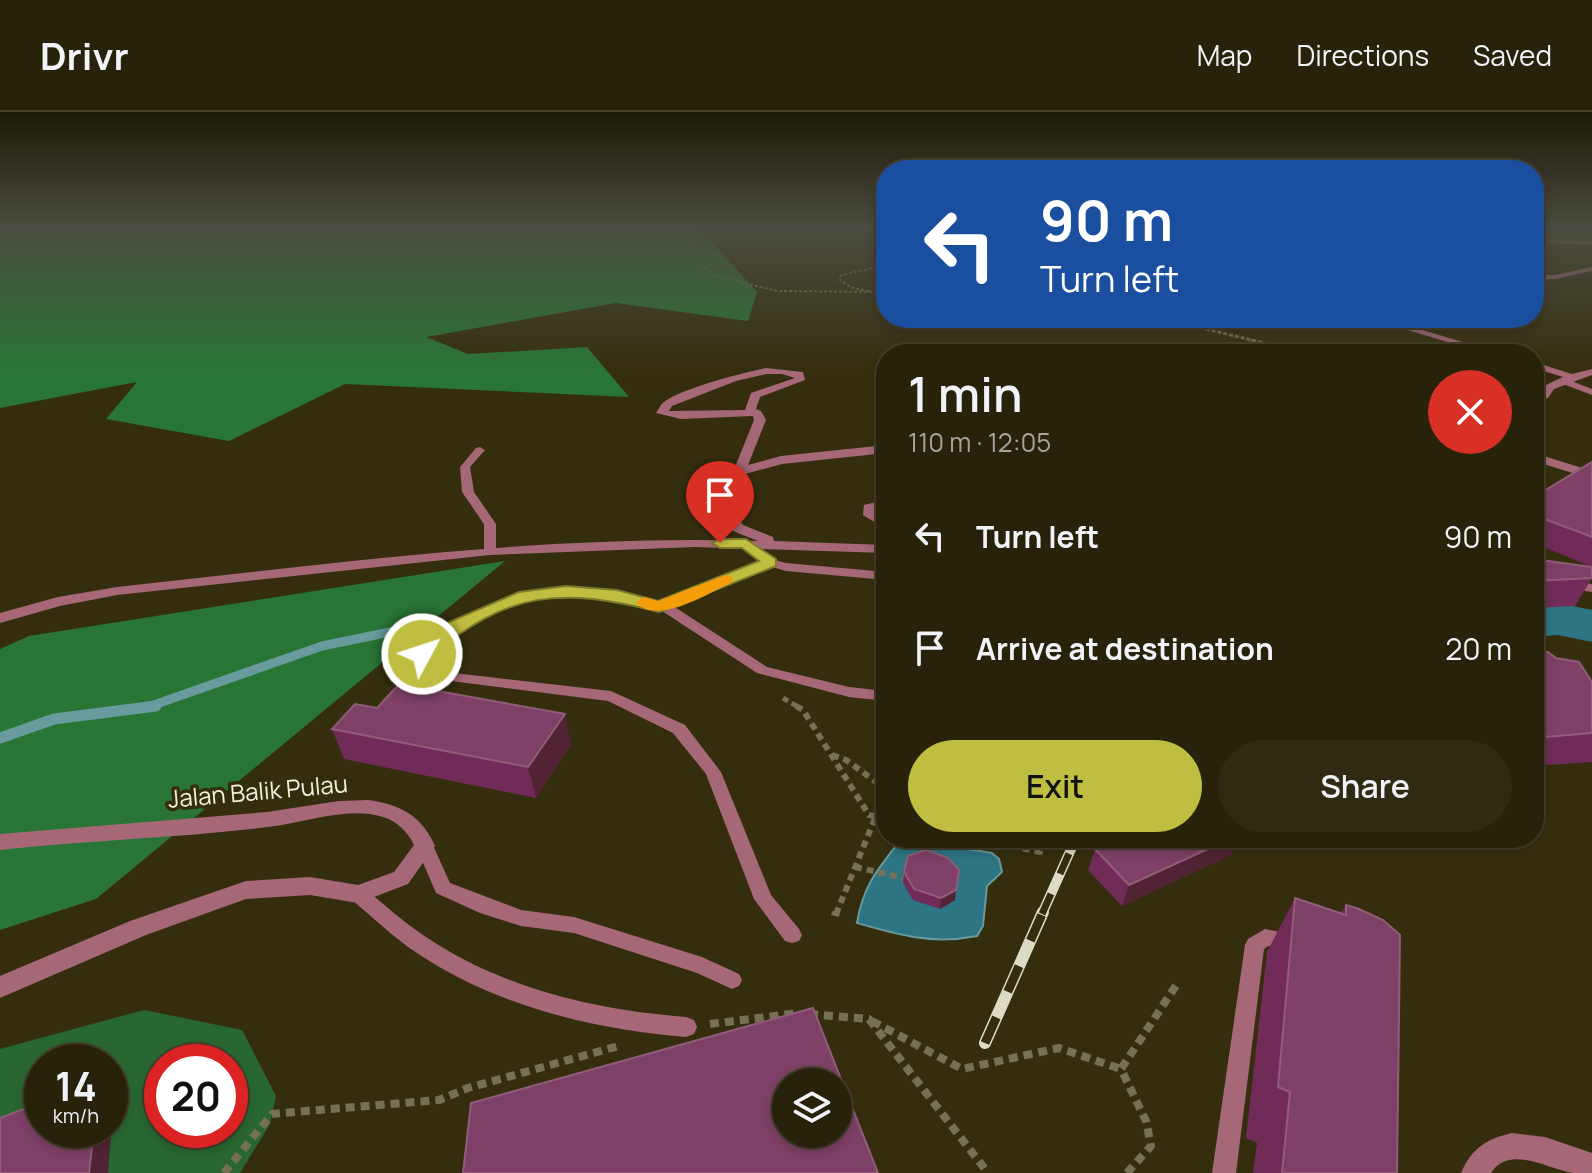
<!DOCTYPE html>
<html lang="en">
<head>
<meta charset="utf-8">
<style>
	:root { --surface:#28220a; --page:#302a13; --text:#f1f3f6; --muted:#a5a49c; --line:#443f2b; --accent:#c0be40 }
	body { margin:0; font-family:Manrope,sans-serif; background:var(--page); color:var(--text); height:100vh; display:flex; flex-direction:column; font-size:30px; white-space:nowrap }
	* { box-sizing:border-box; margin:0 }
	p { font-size:26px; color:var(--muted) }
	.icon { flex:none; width:44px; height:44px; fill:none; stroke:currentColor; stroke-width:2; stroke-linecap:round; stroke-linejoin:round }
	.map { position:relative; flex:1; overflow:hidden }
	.drawer { position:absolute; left:876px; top:232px; width:668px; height:504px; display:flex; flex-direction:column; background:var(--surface); border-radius:32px; box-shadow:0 4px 12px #0003,0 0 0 2px var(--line) }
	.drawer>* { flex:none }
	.guide { position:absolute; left:876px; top:48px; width:668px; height:168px; border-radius:32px; box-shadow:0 4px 12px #0003,0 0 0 2px var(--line); background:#1a4fa0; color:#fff; overflow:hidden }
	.buttons { position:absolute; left:772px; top:956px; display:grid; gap:16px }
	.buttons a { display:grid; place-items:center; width:80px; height:80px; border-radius:50%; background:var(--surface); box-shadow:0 4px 12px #0003,0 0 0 2px var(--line); font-size:40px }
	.speed { position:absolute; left:24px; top:932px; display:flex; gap:16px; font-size:40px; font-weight:700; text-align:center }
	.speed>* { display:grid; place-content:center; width:104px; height:104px; border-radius:50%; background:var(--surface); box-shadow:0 4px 12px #0003,0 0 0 2px var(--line); line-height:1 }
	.speed small { font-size:20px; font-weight:400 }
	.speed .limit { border:12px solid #d22; background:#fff; color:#111 }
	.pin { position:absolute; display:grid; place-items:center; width:68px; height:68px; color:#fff; margin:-82px -34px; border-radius:50% 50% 50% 0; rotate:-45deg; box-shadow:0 0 8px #0007 }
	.pin .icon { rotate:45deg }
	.me { position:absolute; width:88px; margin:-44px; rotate:50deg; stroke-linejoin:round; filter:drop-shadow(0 0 6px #0008) }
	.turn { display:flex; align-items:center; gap:28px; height:168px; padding:0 32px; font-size:36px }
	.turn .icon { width:104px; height:104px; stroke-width:2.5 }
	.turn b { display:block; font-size:56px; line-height:68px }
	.round { display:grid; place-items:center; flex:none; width:84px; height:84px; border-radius:42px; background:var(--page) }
	.head { display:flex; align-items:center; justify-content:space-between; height:136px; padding:0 32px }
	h1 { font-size:48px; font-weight:600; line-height:60px }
	.primary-button { display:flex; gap:16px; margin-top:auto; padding:16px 32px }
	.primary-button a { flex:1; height:92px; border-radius:48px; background:var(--accent); color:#111; font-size:32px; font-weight:600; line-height:92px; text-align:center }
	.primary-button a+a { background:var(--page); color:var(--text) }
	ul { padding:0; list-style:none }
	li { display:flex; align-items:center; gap:24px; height:112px; padding:0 32px }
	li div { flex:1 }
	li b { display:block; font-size:30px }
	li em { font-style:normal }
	header { display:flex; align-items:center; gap:48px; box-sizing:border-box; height:112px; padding:0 40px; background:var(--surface); border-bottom:2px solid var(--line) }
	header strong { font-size:38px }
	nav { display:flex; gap:44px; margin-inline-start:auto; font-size:28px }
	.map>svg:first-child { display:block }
	.green { fill:#296732; fill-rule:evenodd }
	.forest { fill:#297536 }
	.water { fill:#2e7583; stroke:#699a9e; stroke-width:2 }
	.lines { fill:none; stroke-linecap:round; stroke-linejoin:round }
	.stream-far1 { stroke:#699a9e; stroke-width:9 }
	.stream { stroke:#699a9e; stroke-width:11 }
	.river { fill:#2e7583; fill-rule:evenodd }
	.path-far4 { stroke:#767155; stroke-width:2; stroke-dasharray:3 2; stroke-linecap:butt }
	.path-far3 { stroke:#767155; stroke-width:3; stroke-dasharray:4 2; stroke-linecap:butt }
	.path-far2 { stroke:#767155; stroke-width:5; stroke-dasharray:6 4; stroke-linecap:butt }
	.path-far1 { stroke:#767155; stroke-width:6; stroke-dasharray:7 5; stroke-linecap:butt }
	.path { stroke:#767155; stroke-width:8; stroke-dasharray:9 6; stroke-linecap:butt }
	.service { fill:#a66877; fill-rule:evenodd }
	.minor { fill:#a66877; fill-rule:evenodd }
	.rail-far1-casing { stroke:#dddac5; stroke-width:10 }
	.rail-casing { stroke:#dddac5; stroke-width:12 }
	.rail-far1 { stroke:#352e0e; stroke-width:7; stroke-dasharray:22; stroke-linecap:butt }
	.rail { stroke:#352e0e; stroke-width:9; stroke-dasharray:28; stroke-linecap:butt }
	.wall { fill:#702b58 }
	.shaded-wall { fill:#522334 }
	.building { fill:#7e4066; stroke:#915c79; stroke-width:2; fill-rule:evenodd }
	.route { fill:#c0be40; stroke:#7d7c2a; stroke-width:2 }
	.slow { fill:#f59e0b }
	.labels { text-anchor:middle; stroke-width:7; stroke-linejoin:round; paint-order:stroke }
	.near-street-label { font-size:24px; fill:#f4f1de; stroke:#352e0e }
</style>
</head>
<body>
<header>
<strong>Drivr</strong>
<nav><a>Map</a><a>Directions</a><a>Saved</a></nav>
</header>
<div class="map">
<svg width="1592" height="1061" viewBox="0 0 1592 1061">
	<rect width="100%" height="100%" fill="#352e0e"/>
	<path class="green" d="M144 898 242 918 276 984 270 1012 240 1061H0V937ZM42 950H110V1018H42ZM162 950H230V1018H162Z"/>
	<g class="forest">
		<path d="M0 114H697L757 180 748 209 616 191 426 225 468 242 587 235 629 285 345 272 229 329 106 307 137 270 0 296Z"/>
		<path d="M505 449 96 787 0 818V537L29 524Z"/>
	</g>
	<path class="water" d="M918 729 992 741 999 747 1002 760 987 774 983 814 977 824C932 833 899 823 857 811 863 774 877 758 899 730Z"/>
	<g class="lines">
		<path class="stream-far1" d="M145 596 322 534 419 514"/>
		<path class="stream" d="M0 626 54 607 156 594"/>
		<path class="river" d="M1558 491 1592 498V530L1558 523 1534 525V493Z"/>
		<g class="path-far4">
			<path d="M699 114 688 137 712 163 777 179 886 180"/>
			<path d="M869 179 853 176 840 168 841 163 886 153"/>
		</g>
		<g class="path-far3">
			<path d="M1159 206 1311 242"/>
			<path d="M1231 242 1253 228"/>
		</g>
		<path class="path-far2" d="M783 586 800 596"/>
		<g class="path-far1">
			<path d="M796 594 803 598 869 703 886 706"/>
			<path d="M832 643 846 648 886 677"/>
			<path d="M976 726 1040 740 1043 726"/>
			<path d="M855 755 904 766"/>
			<path d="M836 802 876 704"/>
		</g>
		<g class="path">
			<path d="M835 804 836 800"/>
			<path d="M809 902 869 907 988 1061"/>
			<path d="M872 909 962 957 1059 936 1121 957"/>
			<path d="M710 912 799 901"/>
			<path d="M224 1061 272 1002 439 988 468 976 622 933"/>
			<path d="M1127 1061 1151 1034 1146 1009 1121 957 1177 872"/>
		</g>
		<g class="service">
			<path d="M1566 267 1592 277V283L1563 272V268Z"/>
			<path d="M480 335 485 338 470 355 474 380 496 412V439L490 443 484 439V412L462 380 460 355 476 336Z"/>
			<path d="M880 389 886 392 874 397 875 401 886 408V417L863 403 864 393Z"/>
			<path d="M746 428 775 448 786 451 886 460V468L786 459 772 455 673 494 767 555 849 575 886 579V589L849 585 757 561 662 499 617 487 566 483 528 487 460 517 430 543 437 559 611 579 685 613 721 660 771 783 799 817 802 823 799 829 792 831 785 829 754 787 706 662 673 621 608 589 427 566 415 542 450 511 520 480 566 475 617 479 660 490 762 450 742 435 740 432Z"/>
			<path d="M425 727 431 729 450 771 521 798 574 805 702 845 739 862 742 868 739 874 732 877 697 861 574 821 521 814 480 801 436 781 416 734 419 729Z"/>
			<path d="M358 774 365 777C384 792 402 809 423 823 501 876 593 898 686 905L694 908 697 915 694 922 686 925C589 917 489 892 408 835 388 820 370 803 351 787L349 782 351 777Z"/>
			<path d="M1265 817 1299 824 1302 830 1299 836 1292 839 1268 834 1264 837 1236 1061H1212L1245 833 1248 827Z"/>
		</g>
		<g class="minor">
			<path d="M1534 126 1592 129V133L1534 130Z"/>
			<path d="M1592 155V159L1555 167H1534V163H1555Z"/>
			<path d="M1368 206H1382L1503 242H1487Z"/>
			<path d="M1168 233H1174L1176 242H1166Z"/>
			<path d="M1534 250 1572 262 1592 257V263L1554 277 1548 286 1544 287 1539 284 1546 273 1563 265 1534 256Z"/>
			<path d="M766 256 803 260 805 268 760 285 756 297 761 299 766 308 748 353 781 344 886 333V341L782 352 745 362 732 397 743 413 773 425 774 429 886 433V441L695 435 490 443 117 483 60 494 0 511V501L58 485 117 475C330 452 543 422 758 429L733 419 718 397 754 308 753 304 681 307 656 301C659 297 660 293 664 290 679 277 745 260 766 256ZM766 262H782L795 266 751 281 745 298 669 299 672 294 736 269Z"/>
			<path d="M1534 341 1592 359V367L1534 349Z"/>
			<path d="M1534 463 1592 472V480L1534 471Z"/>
			<path d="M368 688C400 692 422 704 435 734L408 772 366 788 358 791 310 783 246 787 146 823 0 886V864L130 809 246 769 310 765 358 773 394 760 414 733C408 720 397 709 383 705 347 694 305 711 268 715 179 726 89 728 0 738V722L267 700 339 689Z"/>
			<path d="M1512 1021 1545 1025 1592 1041V1061C1586 1061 1579 1061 1573 1061 1548 1057 1509 1032 1491 1061H1461C1472 1036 1486 1027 1512 1021Z"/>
		</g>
		<g class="rail-far1-casing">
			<path id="rail-far1" d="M1042 802 1076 726"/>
		</g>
		<g class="rail-casing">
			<path id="rail" d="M985 931 1043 800"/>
		</g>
		<use href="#rail-far1" class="rail-far1"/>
		<use href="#rail" class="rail"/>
	</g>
	<g class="wall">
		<path d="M1592 350V455L1534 431V385Z"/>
		<path d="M1534 447 1592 466 1575 494 1534 496Z"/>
		<path d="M1534 540 1592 570V650L1534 654Z"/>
		<path d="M332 617 571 632 536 686 344 647Z"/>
		<path d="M1095 737 1232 742 1122 794 1088 758Z"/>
		<path d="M904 760 955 788 940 797 913 788 903 771Z"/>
		<path d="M1295 786 1341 801 1346 793 1397 1061H1253L1257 1031 1246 1026 1267 840Z"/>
	</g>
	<g class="shaded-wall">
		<path d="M565 602 571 632 536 686 528 655Z"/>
		<path d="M1232 726H1239L1232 742 1122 794 1129 773Z"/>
		<path d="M956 778 955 788 940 797 941 786Z"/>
		<path d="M110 982 114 987 108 1061H89L94 1018H110Z"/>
	</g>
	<g class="building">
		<path d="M1592 350V425L1534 403V385Z"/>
		<path d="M1534 447 1592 455V466L1534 469Z"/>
		<path d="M1534 540H1548L1556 546 1579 550 1592 570V621L1534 626Z"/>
		<path d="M399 572 565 602 528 655 332 617 355 592 377 596Z"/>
		<path d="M1120 726H1232L1129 773 1095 737Z"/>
		<path d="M926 738 948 746 959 758 956 778 941 786 914 777 904 760 908 744Z"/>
		<path d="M1295 786 1346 803V793L1359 797 1383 808 1400 823 1397 1061H1282L1290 980 1278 975Z"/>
		<path d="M813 896 878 1061H463L471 991ZM786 970H838V1022H786Z"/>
		<path d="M42 990V1018H94L89 1061H0V1006Z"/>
	</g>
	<linearGradient id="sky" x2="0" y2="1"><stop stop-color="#1d1908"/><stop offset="0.44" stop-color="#4b4c41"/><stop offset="1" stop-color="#4b4c41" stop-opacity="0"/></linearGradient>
	<rect width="1592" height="262" fill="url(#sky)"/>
	<path class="route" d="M746 427 776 447V454L665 498 659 500C561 475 508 478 429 546L422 547 413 542 449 510 519 480 566 474 617 478 658 489 759 449 742 436H720L712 431 720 427Z"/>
	<path class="slow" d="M725 463 731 464 733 468 731 471C706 482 659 513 636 491L644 485 658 489Z"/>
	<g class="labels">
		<g class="near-street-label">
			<text transform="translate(258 680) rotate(-5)" y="8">Jalan Balik Pulau</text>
		</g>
	</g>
</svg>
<div class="buttons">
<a><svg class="icon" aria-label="layers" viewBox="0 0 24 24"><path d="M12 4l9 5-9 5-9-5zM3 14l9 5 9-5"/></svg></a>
</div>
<div class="speed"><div>14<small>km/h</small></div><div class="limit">20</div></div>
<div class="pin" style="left:720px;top:431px;background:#d93025"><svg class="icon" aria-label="arrive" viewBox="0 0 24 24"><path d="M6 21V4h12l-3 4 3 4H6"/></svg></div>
<svg class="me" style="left:422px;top:542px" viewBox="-20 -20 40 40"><circle r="17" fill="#c0be40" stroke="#fff" stroke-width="3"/><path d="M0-11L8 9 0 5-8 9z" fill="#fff"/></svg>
<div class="guide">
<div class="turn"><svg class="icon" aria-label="left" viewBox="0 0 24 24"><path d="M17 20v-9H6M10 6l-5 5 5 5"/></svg><div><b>90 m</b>Turn left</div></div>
</div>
<section class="drawer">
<div class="head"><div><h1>1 min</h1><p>110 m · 12:05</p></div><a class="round" style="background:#d93025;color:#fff"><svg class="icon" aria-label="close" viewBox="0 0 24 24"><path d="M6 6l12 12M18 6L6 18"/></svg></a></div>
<ul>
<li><svg class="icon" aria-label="left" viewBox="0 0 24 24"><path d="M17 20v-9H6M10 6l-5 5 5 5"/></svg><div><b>Turn left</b></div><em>90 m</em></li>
<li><svg class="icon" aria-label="arrive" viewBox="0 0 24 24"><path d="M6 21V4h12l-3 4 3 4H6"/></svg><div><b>Arrive at destination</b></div><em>20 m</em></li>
</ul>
<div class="primary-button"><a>Exit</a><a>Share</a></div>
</section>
</div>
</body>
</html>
